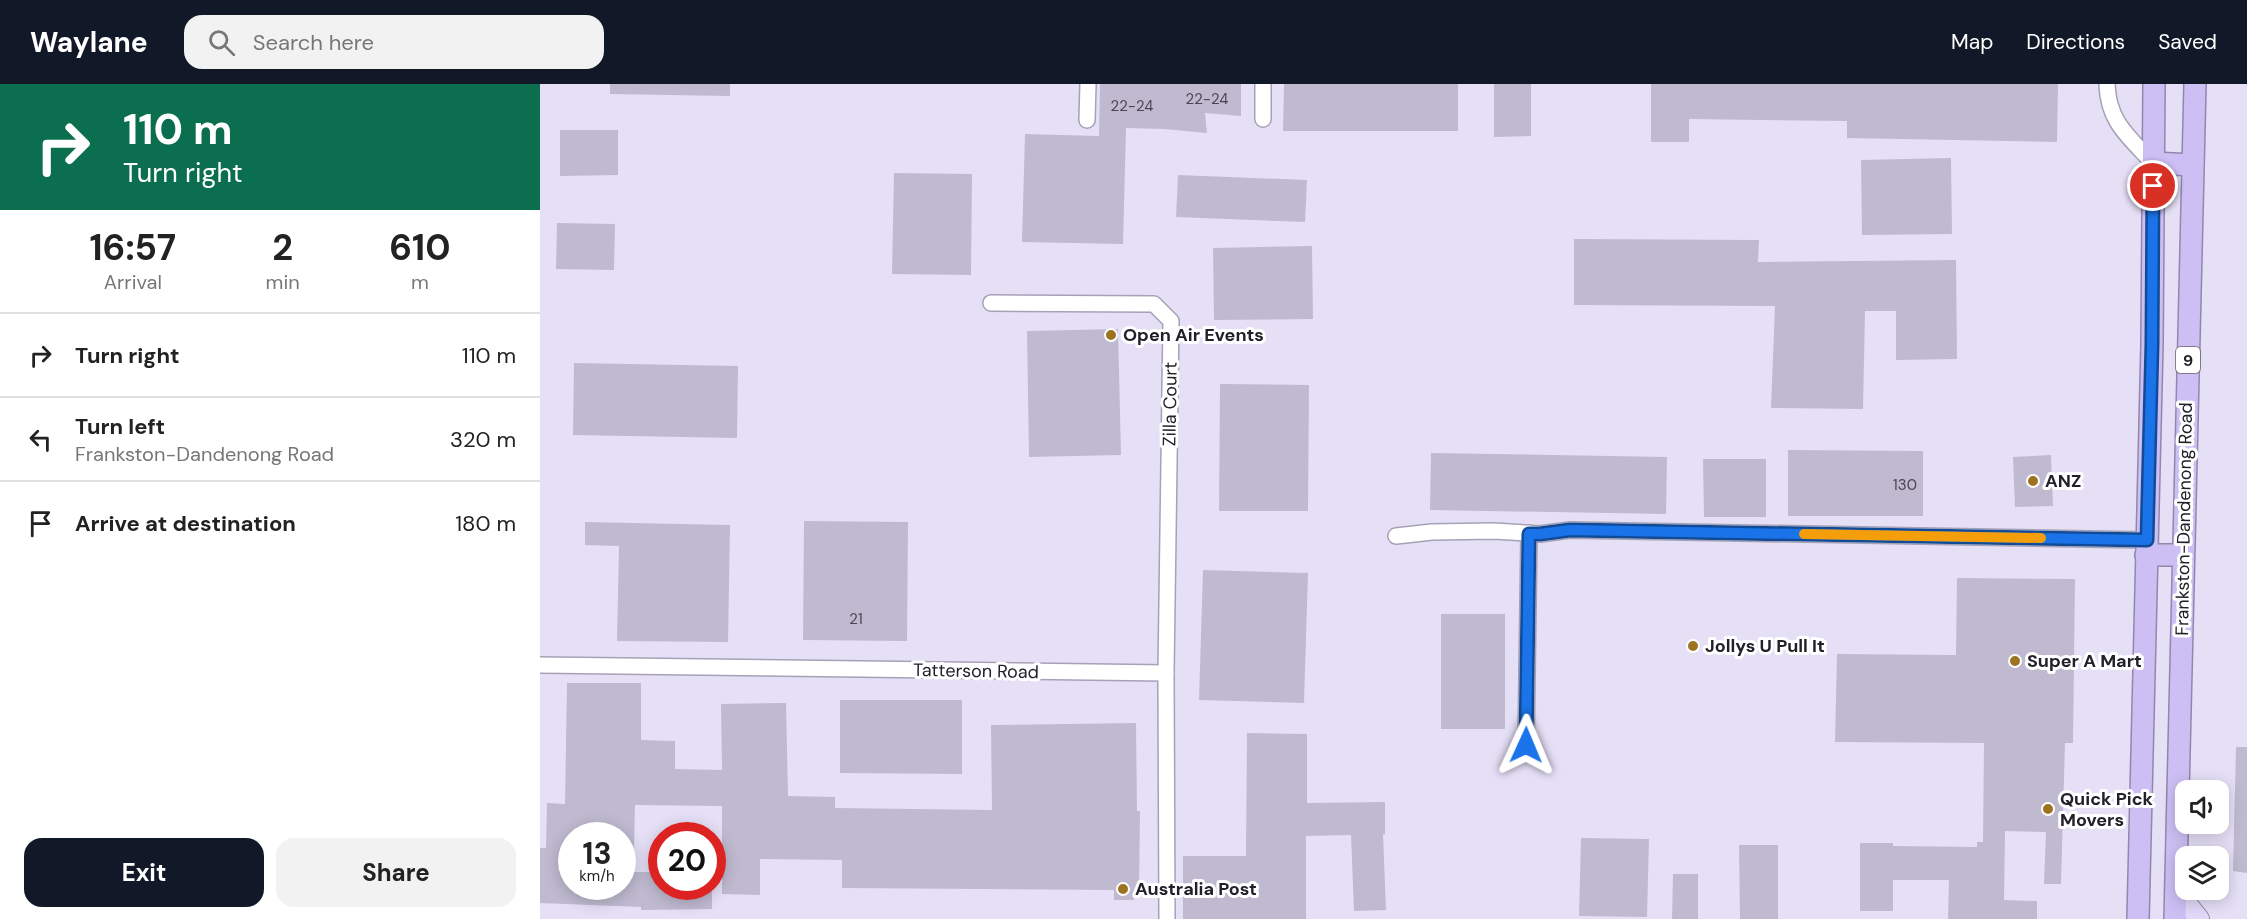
<!DOCTYPE html>
<html lang="en">
<head>
<meta charset="utf-8">
<style>
	:root { --surface:#fff; --page:#f2f2f2; --text:#222; --muted:#767676; --line:#e0e0e0; --accent:#111827 }
	body { margin:0; font-family:"DM Sans",sans-serif; background:var(--page); color:var(--text); height:100vh; display:flex; flex-direction:column; font-size:22px; white-space:nowrap }
	* { box-sizing:border-box; margin:0 }
	p { font-size:20px; color:var(--muted) }
	.icon { flex:none; width:33px; height:33px; fill:none; stroke:currentColor; stroke-width:2; stroke-linecap:round; stroke-linejoin:round }
	.map { position:relative; flex:1; overflow:hidden }
	.details { display:flex; flex-direction:column; background:var(--surface); width:540px }
	.details>* { flex:none }
	.banner { background:#0b6e4f; color:#fff; overflow:hidden }
	.fabs { position:absolute; left:1635px; top:696px; display:grid; gap:12px }
	.fabs a { display:grid; place-items:center; width:54px; height:54px; border-radius:12px; background:var(--surface); box-shadow:0 3px 15px #0003; font-size:30px }
	.speed { position:absolute; left:18px; top:738px; display:flex; gap:12px; font-size:30px; font-weight:700; text-align:center }
	.speed>* { display:grid; place-content:center; width:78px; height:78px; border-radius:50%; background:var(--surface); box-shadow:0 3px 15px #0003; line-height:1 }
	.speed small { font-size:15px; font-weight:400 }
	.speed .limit { border:9px solid #d22; background:#fff; color:#111 }
	.pin { position:absolute; display:grid; place-items:center; width:51px; height:51px; color:#fff; margin:-26px; border:3px solid #fff; border-radius:50%; box-shadow:0 2px 6px #0007 }
	.me { position:absolute; width:66px; margin:-33px; rotate:1deg; stroke-linejoin:round; filter:drop-shadow(0 0 4px #0008) }
	.turn { display:flex; align-items:center; gap:21px; height:126px; padding:0 24px; font-size:27px }
	.turn .icon { width:78px; height:78px; stroke-width:2.5 }
	.turn b { display:block; font-size:42px; line-height:51px }
	.eta { display:flex; justify-content:space-evenly; align-items:center; height:102px; text-align:center }
	.eta b { font-size:36px; font-weight:700; line-height:42px }
	.cta { display:flex; gap:12px; margin-top:auto; padding:12px 24px }
	.cta a { flex:1; height:69px; border-radius:18px; background:var(--accent); color:#fff; font-size:24px; font-weight:700; line-height:69px; text-align:center }
	.cta a+a { background:var(--page); color:var(--text) }
	ul { padding:0; list-style:none }
	li { display:flex; align-items:center; gap:18px; height:84px; padding:0 24px; border-top:2px solid var(--line) }
	li div { flex:1 }
	li b { display:block; font-size:22px }
	li em { font-style:normal }
	header { display:flex; align-items:center; gap:36px; box-sizing:border-box; height:84px; padding:0 30px; background:var(--accent); color:#fff }
	header strong { font-size:28px }
	nav { display:flex; gap:33px; margin-inline-start:auto; font-size:21px }
	.search { width:420px; height:54px; background:var(--page); display:flex; align-items:center; gap:15px; box-sizing:border-box; padding:0 21px; border-radius:18px; color:var(--muted); font-size:22px }
	main { display:flex; flex:1; min-height:0 }
	.map>svg:first-child { display:block }
	.building { fill:#bfbad0 }
	.lines { fill:none; stroke-linecap:round; stroke-linejoin:round }
	.minor-casing { stroke:#a6a1b7; stroke-width:18 }
	.major-casing { stroke:#9187ad; stroke-width:22 }
	.highway-casing { stroke:#9187ad; stroke-width:24 }
	.minor { stroke:#fff; stroke-width:15 }
	.major { stroke:#e1d9f8; stroke-width:20 }
	.highway { stroke:#cdbff4; stroke-width:21 }
	.route-casing { stroke:#114b97; stroke-width:15 }
	.route { stroke:#1a73e8; stroke-width:10 }
	.slow { stroke:#f59e0b; stroke-width:10 }
	.poi-dot { fill:#9d7322; stroke:#fff; stroke-width:2 }
	.labels { text-anchor:middle; stroke-width:6; stroke-linejoin:round; paint-order:stroke }
	.number-label { font-size:15px; fill:#494652 }
	.shield { fill:#fff; stroke:#646368; stroke-width:1.5 }
	.shield-label { font-size:16px; font-weight:bold; fill:#222028 }
	.poi-label { font-size:18px; font-weight:bold; fill:#222028; stroke:#fff; text-anchor:start }
	.street-label { font-size:18px; fill:#222028; stroke:#fff }
</style>
</head>
<body>
<header>
<strong>Waylane</strong>
<div class="search"><svg class="icon" aria-label="search" viewBox="0 0 24 24"><circle cx="10" cy="10" r="6"/><path d="M15 15l6 6"/></svg>Search here</div>
<nav><a>Map</a><a>Directions</a><a>Saved</a></nav>
</header>
<main>
<section class="details">
<div class="banner">
<div class="turn"><svg class="icon" aria-label="right" viewBox="0 0 24 24"><path d="M7 20v-9h11M14 6l5 5-5 5"/></svg><div><b>110 m</b>Turn right</div></div>
</div>
<div class="eta">
<div><b>16:57</b><p>Arrival</p></div>
<div><b>2</b><p>min</p></div>
<div><b>610</b><p>m</p></div>
</div>
<ul>
<li><svg class="icon" aria-label="right" viewBox="0 0 24 24"><path d="M7 20v-9h11M14 6l5 5-5 5"/></svg><div><b>Turn right</b></div><em>110 m</em></li>
<li><svg class="icon" aria-label="left" viewBox="0 0 24 24"><path d="M17 20v-9H6M10 6l-5 5 5 5"/></svg><div><b>Turn left</b><p>Frankston-Dandenong Road</p></div><em>320 m</em></li>
<li><svg class="icon" aria-label="arrive" viewBox="0 0 24 24"><path d="M6 21V4h12l-3 4 3 4H6"/></svg><div><b>Arrive at destination</b></div><em>180 m</em></li>
</ul>
<div class="cta"><a>Exit</a><a>Share</a></div>
</section>
<div class="map">
<svg width="1707" height="835" viewBox="0 0 1707 835">
	<rect width="100%" height="100%" fill="#e6e0f7"/>
	<g class="building">
		<path d="M70 0H190V12L70 10Z"/>
		<path d="M560 0H701V32L665 29 667 49 624 45 586 44 583 160 482 158 485 50 559 52Z"/>
		<path d="M744 0H918V47H743Z"/>
		<path d="M954 0H991V52L954 53Z"/>
		<path d="M1111 0H1518L1517 58 1307 54V37L1149 35V58H1111Z"/>
		<path d="M20 46H78V91L20 92Z"/>
		<path d="M1411 74 1412 150 1322 151 1321 76Z"/>
		<path d="M354 89 432 90 431 191 352 190Z"/>
		<path d="M638 91 767 96 765 138 636 133Z"/>
		<path d="M17 139 75 140 74 186 16 185Z"/>
		<path d="M1034 155 1219 156 1218 178 1416 176 1417 275 1356 276V227H1325L1323 325 1231 324 1235 222 1034 221Z"/>
		<path d="M772 162 773 235 674 236 673 164Z"/>
		<path d="M578 245 581 371 489 373 487 247Z"/>
		<path d="M34 279 198 282 197 354 33 351Z"/>
		<path d="M680 300 769 301 768 427H679Z"/>
		<path d="M1248 366 1383 367V432H1248Z"/>
		<path d="M891 369 1127 373 1126 430 890 426Z"/>
		<path d="M1511 371 1513 422 1475 423 1473 373Z"/>
		<path d="M1163 375H1226V433H1164Z"/>
		<path d="M264 437 368 438 367 557 263 556Z"/>
		<path d="M45 438 190 441 188 558 77 557 79 462 45 461Z"/>
		<path d="M663 486 768 489 764 619 659 616Z"/>
		<path d="M1417 494 1535 495 1533 659H1525L1521 800H1504L1506 748 1465 747 1464 816 1497 817V835H1408L1409 796H1353V827H1320V759H1353V762L1437 763V758H1443L1444 659 1295 658 1297 570 1416 571Z"/>
		<rect x="901" y="530" width="64" height="115"/>
		<path d="M27 599H101V656L135 657V685L182 686 181 620 246 619 248 712 295 713V724L452 726 451 641 596 639 597 727H600L599 807H594V816H574V806L302 804V776L220 775V811L182 810V722L95 721 94 764H82V752H32V802H82V788H122V802H172V825L101 826V823L0 819V764H6L7 719 25 720Z"/>
		<path d="M300 616H422V690L300 689Z"/>
		<path d="M707 649 767 650V719L845 718V750H843L846 826 814 827 811 751 766 752V835H643V772H706Z"/>
		<path d="M1696 663H1707V789L1693 787Z"/>
		<path d="M1041 754 1109 755 1107 833 1039 832Z"/>
		<path d="M1199 761H1238V835H1200Z"/>
		<path d="M1133 790H1158V835H1132Z"/>
	</g>
	<g class="lines">
		<g class="minor-casing">
			<g id="minor">
				<path d="M1567 0C1568 38 1589 53 1613 79"/>
				<path d="M723 35V0"/>
				<path d="M547 36 548 0"/>
				<path d="M451 219 614 220 631 237 626 589"/>
				<path d="M856 452 892 448 954 447 1000 450 1030 446 1607 456"/>
				<path d="M0 581 626 589 627 835"/>
				<path d="M986 661 989 449"/>
			</g>
		</g>
		<g class="major-casing">
			<path id="major" d="M1636 806 1659 835"/>
		</g>
		<g class="highway-casing">
			<g id="highway">
				<path d="M1613 79 1653 81"/>
				<path d="M1606 471H1643"/>
				<path d="M1598 835 1612 260 1614 0"/>
				<path d="M1635 835 1655 0"/>
			</g>
		</g>
		<use href="#minor" class="minor"/>
		<use href="#major" class="major"/>
		<use href="#highway" class="highway"/>
	</g>
	<g class="lines">
		<g class="route-casing">
			<path id="route" d="M986 661 989 450H1000L1030 446 1607 456 1612 260 1613 102"/>
		</g>
		<use href="#route" class="route"/>
		<path class="slow" d="M1264 450 1501 454"/>
	</g>
	<g class="poi-dot">
		<circle cx="571" cy="251" r="6"/>
		<circle cx="1493" cy="397" r="6"/>
		<circle cx="1153" cy="562" r="6"/>
		<circle cx="1475" cy="577" r="6"/>
		<circle cx="1508" cy="725" r="6"/>
		<circle cx="583" cy="805" r="6"/>
	</g>
	<g class="labels">
		<g class="number-label">
			<text x="667" y="20">22-24</text>
			<text x="592" y="27">22-24</text>
			<text x="1365" y="406">130</text>
			<text x="316" y="540">21</text>
		</g>
		<rect class="shield" x="1636" y="263" width="24" height="26" rx="4.5"/>
		<g class="shield-label">
			<text x="1648" y="282">9</text>
		</g>
		<g class="poi-label">
			<text x="583" y="257">Open Air Events</text>
			<text x="1505" y="403">ANZ</text>
			<text x="1165" y="568">Jollys U Pull It</text>
			<text x="1487" y="583">Super A Mart</text>
			<text x="1520" y="721">Quick Pick<tspan x="1520" dy="21">Movers</tspan></text>
			<text x="595" y="811">Australia Post</text>
		</g>
		<g class="street-label">
			<text transform="translate(630 320) rotate(-89)" y="6">Zilla Court</text>
			<text transform="translate(1644 435) rotate(-89)" y="6">Frankston-Dandenong Road</text>
			<text transform="translate(436 587) rotate(1)" y="6">Tatterson Road</text>
		</g>
	</g>
</svg>
<div class="fabs">
<a><svg class="icon" aria-label="sound" viewBox="0 0 24 24"><path d="M4 9h4l5-4v14l-5-4H4zM17 9q2 3 0 6"/></svg></a>
<a><svg class="icon" aria-label="layers" viewBox="0 0 24 24"><path d="M12 4l9 5-9 5-9-5zM3 14l9 5 9-5"/></svg></a>
</div>
<div class="speed"><div>13<small>km/h</small></div><div class="limit">20</div></div>
<div class="pin" style="left:1613px;top:102px;background:#d93025"><svg class="icon" aria-label="arrive" viewBox="0 0 24 24"><path d="M6 21V4h12l-3 4 3 4H6"/></svg></div>
<svg class="me" style="left:986px;top:661px" viewBox="-20 -20 40 40"><path d="M0-17L14 15 0 8-14 15z" fill="#1a73e8" stroke="#fff" stroke-width="4"/></svg>
</div>
</main>
</body>
</html>
